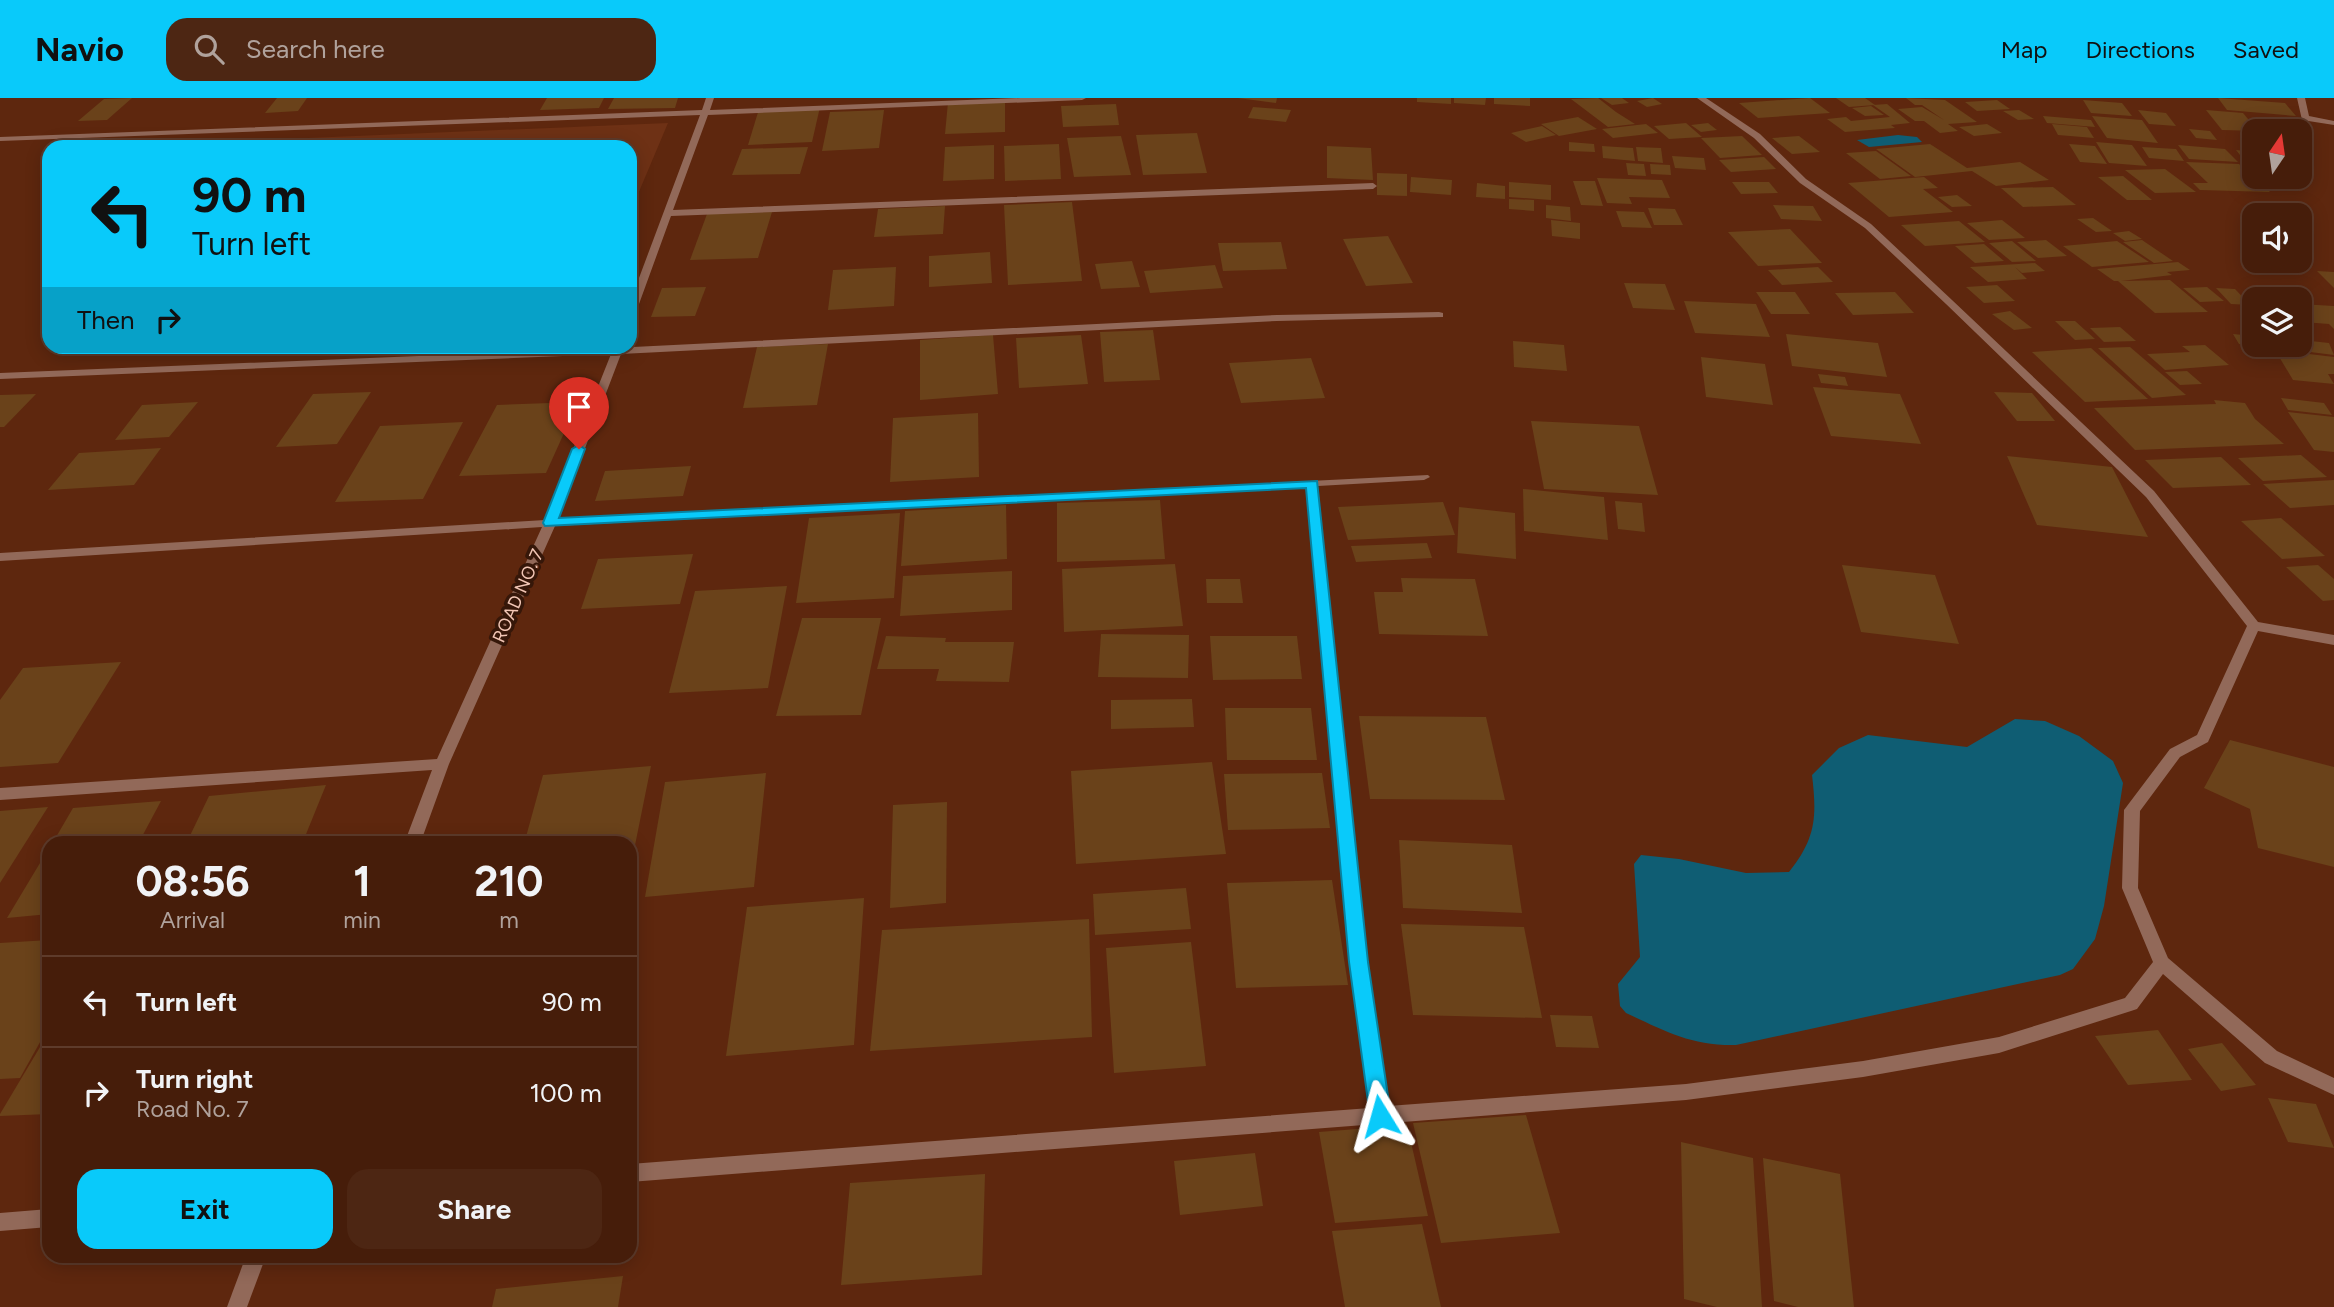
<!DOCTYPE html>
<html lang="en">
<head>
<meta charset="utf-8">
<style>
	:root { --surface:#461d0a; --page:#4d2613; --text:#f1f3f6; --muted:#b0a29c; --line:#5e3b2b; --accent:#09cafa }
	body { margin:0; font-family:Figtree,sans-serif; background:var(--page); color:var(--text); height:100vh; display:flex; flex-direction:column; font-size:26px; white-space:nowrap }
	* { box-sizing:border-box; margin:0 }
	p { font-size:23px; color:var(--muted) }
	.icon { flex:none; width:38px; height:38px; fill:none; stroke:currentColor; stroke-width:2; stroke-linecap:round; stroke-linejoin:round }
	.map { position:relative; flex:1; overflow:hidden }
	.sheet { position:absolute; left:42px; top:738px; width:595px; height:427px; display:flex; flex-direction:column; background:var(--surface); border-radius:21px; box-shadow:0 4px 18px #0003,0 0 0 2px var(--line) }
	.sheet>* { flex:none }
	.top-card { position:absolute; left:42px; top:42px; width:595px; height:214px; border-radius:21px; box-shadow:0 4px 18px #0003,0 0 0 2px var(--line); background:#09cafa; color:#111; overflow:hidden }
	.needle { width:46px; rotate:13deg }
	.controls { position:absolute; left:2242px; top:21px; display:grid; gap:14px }
	.controls a { display:grid; place-items:center; width:70px; height:70px; border-radius:14px; background:var(--surface); box-shadow:0 4px 18px #0003,0 0 0 2px var(--line); font-size:35px }
	.pin { position:absolute; display:grid; place-items:center; width:60px; height:60px; color:#fff; margin:-72px -30px; border-radius:50% 50% 50% 0; rotate:-45deg; box-shadow:0 0 7px #0007 }
	.pin .icon { rotate:45deg }
	.me { position:absolute; width:77px; margin:-38px; rotate:352deg; stroke-linejoin:round; filter:drop-shadow(0 0 5px #0008) }
	.turn { display:flex; align-items:center; gap:24px; height:147px; padding:0 35px; font-size:32px }
	.turn .icon { width:91px; height:91px; stroke-width:2.5 }
	.turn b { display:block; font-size:49px; line-height:60px }
	.then { display:flex; align-items:center; height:66px; padding:0 35px; background:#0003; gap:14px; font-size:26px }
	.eta { display:flex; justify-content:space-evenly; align-items:center; height:119px; text-align:center }
	.eta b { font-size:42px; font-weight:700; line-height:49px }
	.button { display:flex; gap:14px; margin-top:auto; padding:14px 35px }
	.button a { flex:1; height:80px; border-radius:21px; background:var(--accent); color:#111; font-size:28px; font-weight:700; line-height:80px; text-align:center }
	.button a+a { background:var(--page); color:var(--text) }
	ul { padding:0; list-style:none }
	li { display:flex; align-items:center; gap:21px; height:91px; padding:0 35px; border-top:2px solid var(--line) }
	li div { flex:1 }
	li b { display:block; font-size:26px }
	li em { font-style:normal }
	header { display:flex; align-items:center; gap:42px; box-sizing:border-box; height:98px; padding:0 35px; background:var(--accent); color:#111 }
	header strong { font-size:33px }
	nav { display:flex; gap:38px; margin-inline-start:auto; font-size:24px }
	.search { width:490px; height:63px; background:var(--page); display:flex; align-items:center; gap:18px; box-sizing:border-box; padding:0 24px; border-radius:21px; color:var(--muted); font-size:26px }
	.map>svg:first-child { display:block }
	.built { fill:#6e3115 }
	.water { fill:#0f5d73 }
	.building { fill:#6a421a }
	.lines { fill:none; stroke-linecap:round; stroke-linejoin:round }
	.minor { fill:#926959; fill-rule:evenodd }
	.route { fill:#09cafa; stroke:#0683a2; stroke-width:2 }
	.labels { text-anchor:middle; stroke-width:7; stroke-linejoin:round; paint-order:stroke }
	.street-label { font-size:18px; fill:#f2c6b5; stroke:#361709 }
</style>
</head>
<body>
<header>
<strong>Navio</strong>
<div class="search"><svg class="icon" aria-label="search" viewBox="0 0 24 24"><circle cx="10" cy="10" r="6"/><path d="M15 15l6 6"/></svg>Search here</div>
<nav><a>Map</a><a>Directions</a><a>Saved</a></nav>
</header>
<div class="map">
<svg width="2334" height="1209" viewBox="0 0 2334 1209">
	<rect width="100%" height="100%" fill="#5e270e"/>
	<path class="built" d="M668 25 630 115V49H228L235 43Z"/>
	<g class="water">
		<path d="M1898 37 1917 39 1922 44 1869 49 1857 42Z"/>
		<path d="M2015 621 2045 623 2079 638 2113 663 2123 685 2104 808 2095 841 2073 871 2060 877 1736 947C1691 948 1665 933 1626 915L1620 908 1618 886 1640 859 1634 766 1641 757 1679 761 1746 775 1789 774C1816 740 1817 719 1812 677L1839 650 1868 637 1967 649Z"/>
	</g>
	<g class="building">
		<path d="M132 0 107 22 78 23 104 1Z"/>
		<path d="M277 0H307L298 13 265 15Z"/>
		<path d="M547 0H604L599 10 540 12Z"/>
		<path d="M614 0H678L675 10 608 11Z"/>
		<path d="M1238 0H1277L1276 5Z"/>
		<path d="M1417 0H1451V6L1417 4Z"/>
		<path d="M1454 0H1486L1485 7 1454 5Z"/>
		<path d="M1494 0H1530V8L1494 6Z"/>
		<path d="M1598 0 1616 14 1635 26 1608 29 1571 1Z"/>
		<path d="M1601 0H1622L1629 5 1612 7Z"/>
		<path d="M1653 0 1662 6 1647 9 1637 3Z"/>
		<path d="M1810 0 1830 15 1758 20 1739 5Z"/>
		<path d="M1836 0H1865L1875 7 1849 9Z"/>
		<path d="M1906 0 1945 2 1977 24 1948 26 1958 33 1940 35 1924 23H1915L1898 11 1922 9 1944 22 1922 7H1915Z"/>
		<path d="M2218 0 2285 5 2296 18 2227 12Z"/>
		<path d="M1997 2 2010 11 1977 13 1965 4Z"/>
		<path d="M2083 2 2122 5 2132 18 2091 15Z"/>
		<path d="M1005 3V34L945 36 948 4Z"/>
		<path d="M1116 6 1119 27 1063 29 1061 8Z"/>
		<path d="M1887 6 1910 25 1891 27 1895 30 1845 34 1827 21 1846 19 1851 23 1890 19 1873 7Z"/>
		<path d="M1871 8 1884 17 1865 18 1852 10Z"/>
		<path d="M820 9 812 44 748 47 759 11Z"/>
		<path d="M1253 9 1291 12 1286 24 1248 20Z"/>
		<path d="M884 12 879 50 822 53 830 14Z"/>
		<path d="M2019 12 2034 21 2018 22 2003 13Z"/>
		<path d="M2138 12 2166 15 2176 28 2149 26Z"/>
		<path d="M2206 12 2243 15 2258 33 2222 32Z"/>
		<path d="M2043 18 2091 22 2095 29 2047 25Z"/>
		<path d="M2092 18 2142 22 2158 45 2107 40Z"/>
		<path d="M1578 19 1597 31 1559 38 1541 26Z"/>
		<path d="M1686 25 1702 39 1669 41 1654 28Z"/>
		<path d="M1708 25 1717 32 1701 34 1691 27Z"/>
		<path d="M1646 26 1658 35 1613 40 1602 31Z"/>
		<path d="M1987 26 2002 35 1974 38 1959 29Z"/>
		<path d="M2052 26 2087 29 2094 40 2058 37Z"/>
		<path d="M1542 28 1556 37 1526 44 1511 35Z"/>
		<path d="M2189 31 2210 33 2217 42 2196 40Z"/>
		<path d="M1197 35 1207 75 1143 77 1136 37Z"/>
		<path d="M1121 38 1131 77 1074 79 1067 40Z"/>
		<path d="M1742 38 1762 57 1720 60 1701 40Z"/>
		<path d="M1799 38 1820 54 1792 56 1772 40Z"/>
		<path d="M1569 44 1594 46 1595 54 1569 53Z"/>
		<path d="M2096 44 2132 47 2147 68 2109 65Z"/>
		<path d="M1059 46 1061 81 1005 83 1004 48Z"/>
		<path d="M1930 46 1967 70 2020 64 2049 82 1996 88 1972 73 1915 79 1876 51Z"/>
		<path d="M2069 46 2095 48 2107 66 2080 64Z"/>
		<path d="M994 47V81L943 83 945 49Z"/>
		<path d="M2178 47 2225 51 2238 64 2189 61Z"/>
		<path d="M1327 48 1371 50 1373 82 1327 80Z"/>
		<path d="M1602 48 1633 50 1635 63 1603 60Z"/>
		<path d="M808 49 800 76 732 77 742 51Z"/>
		<path d="M1636 49 1661 50 1663 65 1638 63Z"/>
		<path d="M2142 49 2176 51 2184 63 2149 60Z"/>
		<path d="M2236 52 2254 54V68L2248 67Z"/>
		<path d="M1876 53 1911 78 1880 81 1846 55Z"/>
		<path d="M1672 58 1704 60 1706 72 1675 70Z"/>
		<path d="M1764 59 1776 71 1731 74 1719 62Z"/>
		<path d="M2186 64 2239 66 2270 94 2200 92 2193 85H2208Z"/>
		<path d="M1626 65 1644 66 1646 78 1628 77Z"/>
		<path d="M1650 66 1670 67 1671 77 1651 76Z"/>
		<path d="M2165 71 2196 94 2155 95 2125 72Z"/>
		<path d="M1377 75 1407 76V98L1377 97Z"/>
		<path d="M2123 78 2152 102H2127L2098 79Z"/>
		<path d="M1411 79 1452 82 1451 97 1410 94Z"/>
		<path d="M1924 79 1938 90 1923 91 1953 114 1889 119 1848 85Z"/>
		<path d="M1597 80 1662 82 1670 100 1629 99 1632 106 1607 105Z"/>
		<path d="M1573 83H1595L1603 108 1581 107Z"/>
		<path d="M1509 84 1551 87V102L1509 99Z"/>
		<path d="M1732 84H1769L1778 95 1741 96Z"/>
		<path d="M1477 85 1505 88V101L1476 99Z"/>
		<path d="M2053 89 2076 107 2023 109 2001 90Z"/>
		<path d="M1957 97 1972 108 1952 109 1938 99Z"/>
		<path d="M1509 101 1534 102V113L1509 111Z"/>
		<path d="M1072 104 1082 183 1008 187 1004 107Z"/>
		<path d="M1546 107 1570 109 1571 123 1546 120Z"/>
		<path d="M1773 107 1813 108 1822 123 1781 121Z"/>
		<path d="M945 108 943 136 874 139 878 111Z"/>
		<path d="M1648 110 1675 111 1683 127H1654Z"/>
		<path d="M1616 113 1644 114 1652 130 1622 129Z"/>
		<path d="M772 114 758 160 690 162 707 116Z"/>
		<path d="M2093 120 2112 133 2096 134 2077 121Z"/>
		<path d="M1551 122 1580 125V141L1552 138Z"/>
		<path d="M2002 122 2025 140 1989 142 1967 125Z"/>
		<path d="M1959 123 1985 144 1925 148 1901 127Z"/>
		<path d="M1790 131 1822 165 1758 168 1728 134Z"/>
		<path d="M2129 133 2142 141 2125 143 2113 135Z"/>
		<path d="M1388 138 1413 185 1366 188 1343 141Z"/>
		<path d="M2046 142 2067 158 2038 160 2017 144Z"/>
		<path d="M2142 142 2173 163 2154 165 2123 144Z"/>
		<path d="M2012 143 2036 163 2012 164 1989 145Z"/>
		<path d="M2117 143 2149 164 2092 169 2063 148Z"/>
		<path d="M1281 144 1287 171 1223 173 1218 145Z"/>
		<path d="M1984 146 2004 163 1975 165 1955 148Z"/>
		<path d="M990 154 992 185 929 189V158Z"/>
		<path d="M1132 163 1140 189 1101 191 1095 166Z"/>
		<path d="M2178 164 2190 172 2167 174 2172 177 2121 183 2170 182 2208 214 2155 215 2118 183H2114L2097 171Z"/>
		<path d="M2035 165 2045 173 2022 175 2015 169 2027 181 1988 184 1970 169Z"/>
		<path d="M1215 167 1223 190 1150 195 1144 173Z"/>
		<path d="M896 169 894 208 828 212 833 172Z"/>
		<path d="M1818 169 1833 184 1782 187 1768 172Z"/>
		<path d="M2317 173 2334 174V190Z"/>
		<path d="M1624 185 1665 186 1675 212 1633 210Z"/>
		<path d="M1997 187 2015 203 1984 205 1966 189Z"/>
		<path d="M706 189 695 218 651 219 662 190Z"/>
		<path d="M2207 189 2224 203 2200 204 2183 190Z"/>
		<path d="M2216 190 2235 191 2250 207 2231 206Z"/>
		<path d="M1756 194H1795L1810 216H1771Z"/>
		<path d="M1895 194 1914 215 1853 217 1835 195Z"/>
		<path d="M1684 203 1756 206 1770 239 1695 235Z"/>
		<path d="M2300 206 2334 208V231L2329 226 2303 224 2300 220Z"/>
		<path d="M2010 213 2032 230 2014 232 1992 216Z"/>
		<path d="M2055 223H2075L2095 241 2075 242Z"/>
		<path d="M2120 229 2136 243 2104 244 2090 230Z"/>
		<path d="M1153 232 1160 282 1104 284 1100 234Z"/>
		<path d="M1786 236 1878 245 1887 279 1792 268Z"/>
		<path d="M2233 236 2254 238V248L2239 246Z"/>
		<path d="M993 237 998 296 920 302V242Z"/>
		<path d="M1081 237 1088 286 1019 290 1016 240Z"/>
		<path d="M2302 242 2329 245 2334 257 2310 254Z"/>
		<path d="M1513 243 1564 247 1567 273 1514 269Z"/>
		<path d="M828 246 817 307 743 310 757 249Z"/>
		<path d="M2205 247 2229 267 2165 272 2147 256 2190 254 2182 248Z"/>
		<path d="M2259 247H2294L2298 253 2259 249Z"/>
		<path d="M2130 249 2186 297 2152 300 2098 250Z"/>
		<path d="M2091 250 2148 301 2085 304 2032 254Z"/>
		<path d="M2275 252 2334 259V276H2328L2334 286 2293 282Z"/>
		<path d="M1701 259 1765 266 1773 307 1706 299Z"/>
		<path d="M1311 260 1325 300 1241 305 1229 265Z"/>
		<path d="M2187 273 2202 286 2180 287 2165 274Z"/>
		<path d="M1818 276 1845 279 1848 288 1821 285Z"/>
		<path d="M1813 289 1900 296 1921 346 1831 338Z"/>
		<path d="M371 294 337 346 276 349 313 296Z"/>
		<path d="M1994 294 2032 295 2055 323H2017Z"/>
		<path d="M36 296 4 329H0V297Z"/>
		<path d="M2281 300 2324 305 2332 317 2288 312Z"/>
		<path d="M2214 302 2245 305 2255 321 2284 346 2135 352 2094 310 2216 306Z"/>
		<path d="M198 304 169 339 115 342 142 307Z"/>
		<path d="M578 304 546 375 459 378 497 307Z"/>
		<path d="M2288 314 2334 319V354L2314 352Z"/>
		<path d="M978 315 979 379 890 384 893 320Z"/>
		<path d="M1531 323 1639 328 1658 397 1544 391Z"/>
		<path d="M463 324 423 401 335 404 380 328Z"/>
		<path d="M161 350 134 387 48 392 79 355Z"/>
		<path d="M2301 357 2327 379 2263 383 2238 360Z"/>
		<path d="M2007 358 2112 369 2148 439 2037 427Z"/>
		<path d="M2221 359 2251 387 2173 390 2145 362Z"/>
		<path d="M691 368 683 398 595 403 605 373Z"/>
		<path d="M2334 382V407L2290 410 2263 386Z"/>
		<path d="M1523 391 1604 399 1608 442 1524 433Z"/>
		<path d="M1160 402 1165 461 1057 464V405Z"/>
		<path d="M1615 403 1642 405 1645 434 1618 431Z"/>
		<path d="M1443 404 1455 437 1348 442 1338 409Z"/>
		<path d="M1006 407 1007 461 901 468 905 413Z"/>
		<path d="M1459 409 1515 415 1516 461 1457 455Z"/>
		<path d="M900 415 894 500 796 505 809 420Z"/>
		<path d="M2281 420 2325 458 2282 461 2241 423Z"/>
		<path d="M1427 445 1432 460 1356 464 1351 448Z"/>
		<path d="M693 456 680 506 581 511 598 461Z"/>
		<path d="M1175 466 1183 528 1064 534 1062 471Z"/>
		<path d="M1842 467 1935 477 1959 546 1861 534Z"/>
		<path d="M2318 467 2334 481V502L2323 503 2286 469Z"/>
		<path d="M1012 473V512L900 518 903 478Z"/>
		<path d="M1401 480 1475 481 1488 538 1379 536 1374 494H1403Z"/>
		<path d="M1206 481H1240L1243 505H1207Z"/>
		<path d="M787 488 768 590 669 595 695 493Z"/>
		<path d="M802 520H881L861 617 776 618Z"/>
		<path d="M1101 536 1189 537 1188 580 1098 579Z"/>
		<path d="M886 538 946 540 945 544H1014L1009 584 936 583 939 571H877Z"/>
		<path d="M1210 538H1297L1302 581 1213 582Z"/>
		<path d="M121 564 58 665 0 669V602L23 570Z"/>
		<path d="M1192 601 1194 629 1111 631V602Z"/>
		<path d="M1225 610H1311L1317 662H1227Z"/>
		<path d="M1359 618 1486 619 1505 702 1370 701Z"/>
		<path d="M2230 642 2334 669V769L2258 750 2250 711 2204 690Z"/>
		<path d="M1212 664 1226 756 1076 766 1071 673Z"/>
		<path d="M651 668 631 767 630 746H524L543 677Z"/>
		<path d="M766 675 754 789 645 799 665 684Z"/>
		<path d="M1322 675 1330 730 1228 732 1224 676Z"/>
		<path d="M326 687 302 746H186L209 698Z"/>
		<path d="M161 703 138 746H52L73 710Z"/>
		<path d="M947 704 946 805 890 810 893 707Z"/>
		<path d="M48 709 0 785V713Z"/>
		<path d="M1399 742 1512 747 1522 815 1403 810Z"/>
		<path d="M49 750V816L7 820Z"/>
		<path d="M1332 782 1348 887 1236 890 1227 785Z"/>
		<path d="M1186 790 1191 831 1095 837 1093 796Z"/>
		<path d="M864 800 854 947 726 958 747 809Z"/>
		<path d="M1089 821 1092 939 870 953 882 832Z"/>
		<path d="M1401 826 1524 829 1542 920 1413 917Z"/>
		<path d="M49 842V928L20 980 0 981V845Z"/>
		<path d="M1191 844 1206 968 1114 975 1106 850Z"/>
		<path d="M1550 917 1592 918 1599 950 1556 949Z"/>
		<path d="M2158 932 2192 982 2128 987 2095 938Z"/>
		<path d="M49 934V1016L0 1018V1016Z"/>
		<path d="M2222 945 2256 987 2221 993 2188 951Z"/>
		<path d="M2268 1000 2316 1006 2334 1050 2288 1044Z"/>
		<path d="M1526 1017 1560 1135 1441 1145 1413 1025Z"/>
		<path d="M1407 1027 1428 1118 1335 1125 1319 1034Z"/>
		<path d="M1681 1044 1753 1060 1762 1209H1717L1684 1201Z"/>
		<path d="M1255 1055 1263 1108 1180 1117 1174 1063Z"/>
		<path d="M1763 1060 1840 1076 1854 1209H1798L1774 1203Z"/>
		<path d="M985 1076 982 1177 841 1187 850 1085Z"/>
		<path d="M1422 1126 1441 1209H1345L1332 1133Z"/>
		<path d="M623 1178 618 1209H492L496 1191Z"/>
	</g>
	<g class="lines">
		<g class="minor">
			<path d="M706 0H714L710 12 1021 0H1086L1082 2 708 17 673 112 1373 85 1377 88 1373 91 671 118 635 217 630 220V204L700 17 0 43V39L702 12Z"/>
			<path d="M1697 0H1706L1760 36 1806 81 1871 126 1952 202 2154 393 2258 524 2334 537V547L2258 533 2208 644 2180 659 2140 713 2138 790 2168 860 2277 953 2334 980V997L2265 965 2163 876 2137 911 2131 913 1999 955 1863 979 1686 1002 630 1084V1066L1370 1010 1350 865 1306 389 555 428 449 666 420 746H404L432 672 0 702V690L437 661 542 429 0 463V455L545 422 611 256 0 281V275L613 250 1277 217 1439 214 1443 215V219L1277 223 621 256 558 421 1428 377 1430 379 1424 382 1318 388 1366 865 1388 1008 1686 986 1863 963 1999 939 2125 900 2153 864 2122 790 2124 712 2170 651 2197 637 2247 528 2146 399 1946 206 1865 130 1800 85 1754 40Z"/>
			<path d="M2297 0H2305L2309 18 2334 23V27L2302 22Z"/>
			<path d="M49 1111V1129L0 1133V1115Z"/>
			<path d="M246 1158H266L247 1209H227Z"/>
		</g>
	</g>
	<path class="route" d="M579 347 585 351 559 420 1317 383 1368 864 1391 1018 1388 1025 1380 1028 1373 1025 1370 1018 1349 864 1306 390 545 428 543 425 572 351Z"/>
	<g class="labels">
		<g class="street-label">
			<text transform="translate(518 498) rotate(-66)" y="6">ROAD NO. 7</text>
		</g>
	</g>
</svg>
<div class="controls">
<a><svg class="needle" viewBox="-14 -14 28 28"><path d="M0-13l5 13h-10z" fill="#e53935"/><path d="M0 13l5-13h-10z" fill="#b0a29c"/></svg></a>
<a><svg class="icon" aria-label="sound" viewBox="0 0 24 24"><path d="M4 9h4l5-4v14l-5-4H4zM17 9q2 3 0 6"/></svg></a>
<a><svg class="icon" aria-label="layers" viewBox="0 0 24 24"><path d="M12 4l9 5-9 5-9-5zM3 14l9 5 9-5"/></svg></a>
</div>
<div class="pin" style="left:579px;top:351px;background:#d93025"><svg class="icon" aria-label="arrive" viewBox="0 0 24 24"><path d="M6 21V4h12l-3 4 3 4H6"/></svg></div>
<svg class="me" style="left:1380px;top:1018px" viewBox="-20 -20 40 40"><path d="M0-17L14 15 0 8-14 15z" fill="#09cafa" stroke="#fff" stroke-width="4"/></svg>
<div class="top-card">
<div class="turn"><svg class="icon" aria-label="left" viewBox="0 0 24 24"><path d="M17 20v-9H6M10 6l-5 5 5 5"/></svg><div><b>90 m</b>Turn left</div></div>
<div class="then">Then<svg class="icon" aria-label="right" viewBox="0 0 24 24"><path d="M7 20v-9h11M14 6l5 5-5 5"/></svg></div>
</div>
<section class="sheet">
<div class="eta">
<div><b>08:56</b><p>Arrival</p></div>
<div><b>1</b><p>min</p></div>
<div><b>210</b><p>m</p></div>
</div>
<ul>
<li><svg class="icon" aria-label="left" viewBox="0 0 24 24"><path d="M17 20v-9H6M10 6l-5 5 5 5"/></svg><div><b>Turn left</b></div><em>90 m</em></li>
<li><svg class="icon" aria-label="right" viewBox="0 0 24 24"><path d="M7 20v-9h11M14 6l5 5-5 5"/></svg><div><b>Turn right</b><p>Road No. 7</p></div><em>100 m</em></li>
</ul>
<div class="button"><a>Exit</a><a>Share</a></div>
</section>
</div>
</body>
</html>
